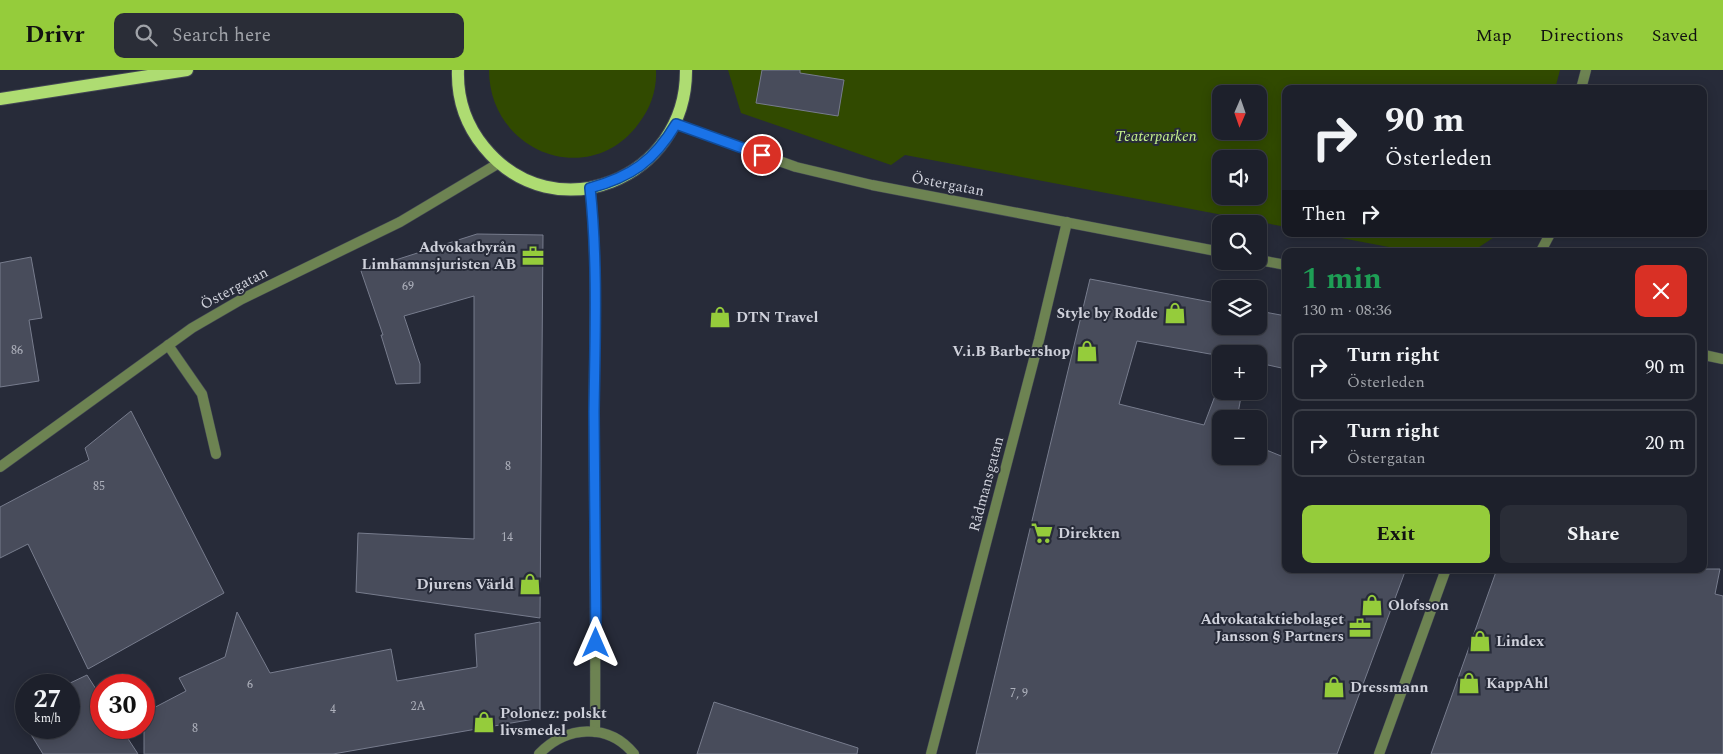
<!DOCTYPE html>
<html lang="en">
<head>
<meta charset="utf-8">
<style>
	:root { --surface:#1d202b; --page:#2a2d37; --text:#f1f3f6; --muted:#a0a3a9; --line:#3b3e47; --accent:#95cc3b }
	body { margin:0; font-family:Spectral,serif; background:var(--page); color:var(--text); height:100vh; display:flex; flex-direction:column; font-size:19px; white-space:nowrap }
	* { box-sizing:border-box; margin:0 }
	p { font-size:16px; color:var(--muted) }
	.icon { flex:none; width:28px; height:28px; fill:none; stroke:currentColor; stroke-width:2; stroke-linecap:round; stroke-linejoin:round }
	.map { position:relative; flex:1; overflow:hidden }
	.sheet { position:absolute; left:1282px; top:178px; width:425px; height:325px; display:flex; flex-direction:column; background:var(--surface); border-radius:10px; box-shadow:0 2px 12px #0003,0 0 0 1px var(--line) }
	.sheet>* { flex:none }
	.banner { position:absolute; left:1282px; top:15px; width:425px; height:152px; border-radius:10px; box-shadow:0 2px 12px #0003,0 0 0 1px var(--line); background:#1d202b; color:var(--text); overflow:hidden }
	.needle { width:32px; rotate:182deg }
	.buttons { position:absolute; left:1212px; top:15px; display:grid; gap:10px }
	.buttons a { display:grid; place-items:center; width:55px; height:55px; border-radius:10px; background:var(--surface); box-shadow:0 2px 12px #0003,0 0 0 1px var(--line); font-size:25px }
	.speed { position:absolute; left:15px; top:604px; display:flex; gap:10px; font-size:25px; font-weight:700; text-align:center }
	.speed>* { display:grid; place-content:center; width:65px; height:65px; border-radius:50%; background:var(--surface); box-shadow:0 2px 12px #0003,0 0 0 1px var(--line); line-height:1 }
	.speed small { font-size:12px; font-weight:400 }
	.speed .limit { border:8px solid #d22; background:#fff; color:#111 }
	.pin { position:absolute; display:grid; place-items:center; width:42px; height:42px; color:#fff; margin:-21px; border:2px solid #fff; border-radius:50%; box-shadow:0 1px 5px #0007 }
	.me { position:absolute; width:55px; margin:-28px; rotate:0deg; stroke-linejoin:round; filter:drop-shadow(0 0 4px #0008) }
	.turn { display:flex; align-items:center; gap:18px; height:105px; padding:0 20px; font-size:22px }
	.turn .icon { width:65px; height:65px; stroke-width:2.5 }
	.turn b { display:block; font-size:35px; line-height:42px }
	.then { display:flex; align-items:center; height:48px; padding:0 20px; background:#0003; gap:10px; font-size:19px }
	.round { display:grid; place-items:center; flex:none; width:52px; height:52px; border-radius:10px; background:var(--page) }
	.headline { display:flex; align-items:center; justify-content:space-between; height:85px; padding:0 20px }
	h1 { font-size:30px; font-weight:700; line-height:38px; color:#1e9e55 }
	.cta { display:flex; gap:10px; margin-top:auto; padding:10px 20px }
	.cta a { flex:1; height:58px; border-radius:10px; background:var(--accent); color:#111; font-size:20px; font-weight:700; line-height:58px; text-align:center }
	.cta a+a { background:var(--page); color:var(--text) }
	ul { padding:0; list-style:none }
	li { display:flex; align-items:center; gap:15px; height:68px; margin:0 10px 8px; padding:0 10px; border:2px solid var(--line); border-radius:10px }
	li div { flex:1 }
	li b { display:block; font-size:19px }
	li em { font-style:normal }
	header { display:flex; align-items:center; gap:30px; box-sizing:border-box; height:70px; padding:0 25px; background:var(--accent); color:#111 }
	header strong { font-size:24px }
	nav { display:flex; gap:28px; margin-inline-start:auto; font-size:18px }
	.search { width:350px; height:45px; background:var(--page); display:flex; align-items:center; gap:12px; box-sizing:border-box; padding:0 18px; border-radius:10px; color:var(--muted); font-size:19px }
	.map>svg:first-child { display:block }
	.green { fill:#314a00; fill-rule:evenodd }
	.building { fill:#484c5b; stroke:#777c8d }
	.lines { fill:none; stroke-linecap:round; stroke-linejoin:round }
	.service-casing { stroke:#424653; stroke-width:11 }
	.pedestrian-casing { stroke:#424653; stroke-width:11 }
	.minor-casing { stroke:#424653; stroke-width:11 }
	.primary-casing { stroke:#424653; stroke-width:14 }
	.service { stroke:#6d8352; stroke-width:10 }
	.pedestrian { stroke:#6d8352; stroke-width:10 }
	.minor { stroke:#6d8352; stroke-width:10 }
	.primary { stroke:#aedc72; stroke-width:12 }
	.route-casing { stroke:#114b97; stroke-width:12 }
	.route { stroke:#1a73e8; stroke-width:9 }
	.labels { text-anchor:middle; stroke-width:4; stroke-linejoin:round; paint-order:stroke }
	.number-label { font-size:12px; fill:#adb0bb }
	.park-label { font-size:15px; font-style:italic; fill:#c6f38d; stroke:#272b39 }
	.street-label { font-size:15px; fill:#cfd1db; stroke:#272b39 }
	.poi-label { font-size:15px; font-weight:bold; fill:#cfd1db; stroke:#272b39; text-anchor:start }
</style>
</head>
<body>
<header>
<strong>Drivr</strong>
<div class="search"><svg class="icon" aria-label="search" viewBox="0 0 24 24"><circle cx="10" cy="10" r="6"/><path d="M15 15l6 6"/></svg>Search here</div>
<nav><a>Map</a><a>Directions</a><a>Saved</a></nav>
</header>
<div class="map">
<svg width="1723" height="684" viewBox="0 0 1723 684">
	<rect width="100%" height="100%" fill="#272b39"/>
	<g class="green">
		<path d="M489 0H656C657 19 651 38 639 53 590 121 489 82 489 0Z"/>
		<path d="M728 0H1560L1555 19H1286V157L905 85 891 95 741 43ZM1221 24H1259V61H1221ZM1221 89H1259V126H1221Z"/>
		<path d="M1320 164H1499L1473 181H1410Z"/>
	</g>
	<g class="building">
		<path d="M762 0H800V3L844 10 838 46 756 33Z"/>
		<path d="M477 164 543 165 540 548 356 522 358 463 474 469V226L404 246 420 294V313L396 314 381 265H383L361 201Z"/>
		<path d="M31 187 42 248 29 250 39 311 0 317V193Z"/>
		<path d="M1090 209 1221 234V256H1259V241L1286 246V299L1259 293V284H1210L1137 271 1119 334 1204 355 1221 310V321H1242L1237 349H1221V386H1259V377L1286 388V499H1406L1337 684H976Z"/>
		<path d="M131 341 224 523 88 599 28 474 0 488V437L89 390 85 378Z"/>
		<path d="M1497 499H1720L1715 524 1723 526V684H1431Z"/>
		<path d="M237 542 270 603 391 579 397 611 477 597 475 564 540 552V648L333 684H144V643L186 621 179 608 225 587Z"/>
		<path d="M87 605 101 627V658H121L138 684H43L27 658H69V615H66Z"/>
		<path d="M714 632 858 678 857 684H697Z"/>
	</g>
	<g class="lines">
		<g class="service-casing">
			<path id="service" d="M168 275 202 324 216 384"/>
		</g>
		<g class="pedestrian-casing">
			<g id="pedestrian">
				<path d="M1704 285 1723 289"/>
				<path d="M1379 684 1446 499"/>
			</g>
		</g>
		<g class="minor-casing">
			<g id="minor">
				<path d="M1581 19 1586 0"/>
				<path d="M676 54 796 97 872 115 1221 182"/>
				<path d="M590 118C598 193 594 268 594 344 594 450 596 556 595 662"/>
				<path d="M1541 181 1550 164"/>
				<path d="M1259 190 1286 195"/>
				<path d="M0 397 192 258 242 229 400 152 499 93"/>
				<path d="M539 684C566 656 608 652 634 684"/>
				<path d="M931 684 1039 270 1067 152"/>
			</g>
		</g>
		<g class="primary-casing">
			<g id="primary">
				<path d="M458 0C457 29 466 55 484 77 554 163 687 109 686 0"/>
				<path d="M0 29 187 0"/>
			</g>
		</g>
		<use href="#service" class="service"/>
		<use href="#pedestrian" class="pedestrian"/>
		<use href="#minor" class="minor"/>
		<use href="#primary" class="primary"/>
	</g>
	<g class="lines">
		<g class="route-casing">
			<path id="route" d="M596 573C595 496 594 419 594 342 595 267 598 192 590 118 631 107 654 91 676 54L762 85"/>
		</g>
		<use href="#route" class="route"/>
	</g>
	<defs>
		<g id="office-bare" transform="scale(1.725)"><path d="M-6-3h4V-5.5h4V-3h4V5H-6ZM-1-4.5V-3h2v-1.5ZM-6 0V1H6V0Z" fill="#95cc3b" stroke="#272b39" stroke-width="2.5" paint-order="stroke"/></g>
		<g id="shop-bare" transform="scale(1.725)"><path d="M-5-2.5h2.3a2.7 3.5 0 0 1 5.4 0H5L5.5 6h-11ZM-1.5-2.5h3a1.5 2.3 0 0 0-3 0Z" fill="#95cc3b" stroke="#272b39" stroke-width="2.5" paint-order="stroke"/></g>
		<g id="supermarket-bare" transform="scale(1.725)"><path d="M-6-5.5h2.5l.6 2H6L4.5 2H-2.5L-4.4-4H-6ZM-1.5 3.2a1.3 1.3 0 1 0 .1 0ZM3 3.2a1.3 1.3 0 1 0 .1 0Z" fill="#95cc3b" stroke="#272b39" stroke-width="2.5" paint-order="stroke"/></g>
	</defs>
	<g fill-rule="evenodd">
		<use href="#office-bare" x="533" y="186"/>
		<use href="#shop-bare" x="1175" y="243"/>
		<use href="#shop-bare" x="720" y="247"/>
		<use href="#shop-bare" x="1087" y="281"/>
		<use href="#supermarket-bare" x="1042" y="463"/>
		<use href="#shop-bare" x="530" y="514"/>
		<use href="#shop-bare" x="1372" y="535"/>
		<use href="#office-bare" x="1360" y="558"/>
		<use href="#shop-bare" x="1480" y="571"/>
		<use href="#shop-bare" x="1469" y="613"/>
		<use href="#shop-bare" x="1334" y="617"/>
		<use href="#shop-bare" x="484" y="652"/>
	</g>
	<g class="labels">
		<g class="number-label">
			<text x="408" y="220">69</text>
			<text x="17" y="284">86</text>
			<text x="508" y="400">8</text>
			<text x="99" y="420">85</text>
			<text x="507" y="471">14</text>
			<text x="250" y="618">6</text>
			<text x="1019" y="627">7, 9</text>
			<text x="418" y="640">2A</text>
			<text x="333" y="643">4</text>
			<text x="195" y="662">8</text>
		</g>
		<g class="park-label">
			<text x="1156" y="71">Teaterparken</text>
		</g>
		<g class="street-label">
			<text transform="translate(948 114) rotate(11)" y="5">Östergatan</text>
			<text transform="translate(234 218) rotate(-28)" y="5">Östergatan</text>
			<text transform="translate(986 414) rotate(-75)" y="5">Rådmansgatan</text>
		</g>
		<g class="poi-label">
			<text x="516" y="182" text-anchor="end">Advokatbyrån<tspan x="516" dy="17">Limhamnsjuristen AB</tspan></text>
			<text x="1158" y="248" text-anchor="end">Style by Rodde</text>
			<text x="736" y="252">DTN Travel</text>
			<text x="1070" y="286" text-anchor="end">V.i.B Barbershop</text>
			<text x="1058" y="468">Direkten</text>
			<text x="514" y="519" text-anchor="end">Djurens Värld</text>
			<text x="1388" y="540">Olofsson</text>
			<text x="1344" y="554" text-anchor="end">Advokataktiebolaget<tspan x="1344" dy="17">Jansson § Partners</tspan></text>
			<text x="1496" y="576">Lindex</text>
			<text x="1486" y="618">KappAhl</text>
			<text x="1350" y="622">Dressmann</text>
			<text x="500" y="648">Polonez: polskt<tspan x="500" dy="17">livsmedel</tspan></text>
		</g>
	</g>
</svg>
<div class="buttons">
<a><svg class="needle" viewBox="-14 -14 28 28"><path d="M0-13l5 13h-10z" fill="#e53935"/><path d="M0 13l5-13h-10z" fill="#a0a3a9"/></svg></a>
<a><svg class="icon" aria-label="sound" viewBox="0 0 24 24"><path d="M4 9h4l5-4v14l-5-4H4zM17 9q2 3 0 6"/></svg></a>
<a><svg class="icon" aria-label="search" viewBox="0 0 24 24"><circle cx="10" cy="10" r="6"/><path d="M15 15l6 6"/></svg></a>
<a><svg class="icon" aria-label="layers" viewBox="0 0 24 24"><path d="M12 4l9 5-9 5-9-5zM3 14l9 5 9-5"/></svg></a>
<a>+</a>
<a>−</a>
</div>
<div class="speed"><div>27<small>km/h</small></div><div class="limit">30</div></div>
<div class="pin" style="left:762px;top:85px;background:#d93025"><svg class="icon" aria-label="arrive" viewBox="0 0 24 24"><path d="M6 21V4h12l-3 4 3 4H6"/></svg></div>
<svg class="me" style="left:596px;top:573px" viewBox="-20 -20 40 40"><path d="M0-17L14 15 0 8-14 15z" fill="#1a73e8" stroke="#fff" stroke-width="4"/></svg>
<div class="banner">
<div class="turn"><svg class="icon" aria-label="right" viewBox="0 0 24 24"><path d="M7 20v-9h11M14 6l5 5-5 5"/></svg><div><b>90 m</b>Österleden</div></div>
<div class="then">Then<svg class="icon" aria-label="right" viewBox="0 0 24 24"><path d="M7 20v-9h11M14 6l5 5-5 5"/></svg></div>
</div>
<section class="sheet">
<div class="headline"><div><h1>1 min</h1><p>130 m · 08:36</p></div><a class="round" style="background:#d93025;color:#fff"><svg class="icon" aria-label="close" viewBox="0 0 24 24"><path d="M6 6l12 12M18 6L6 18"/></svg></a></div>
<ul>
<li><svg class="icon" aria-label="right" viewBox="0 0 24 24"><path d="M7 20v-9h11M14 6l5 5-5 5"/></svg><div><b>Turn right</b><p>Österleden</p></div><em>90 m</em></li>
<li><svg class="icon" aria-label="right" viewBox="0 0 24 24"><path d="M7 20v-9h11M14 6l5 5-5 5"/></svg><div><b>Turn right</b><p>Östergatan</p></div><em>20 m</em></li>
</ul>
<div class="cta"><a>Exit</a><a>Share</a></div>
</section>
</div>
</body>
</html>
